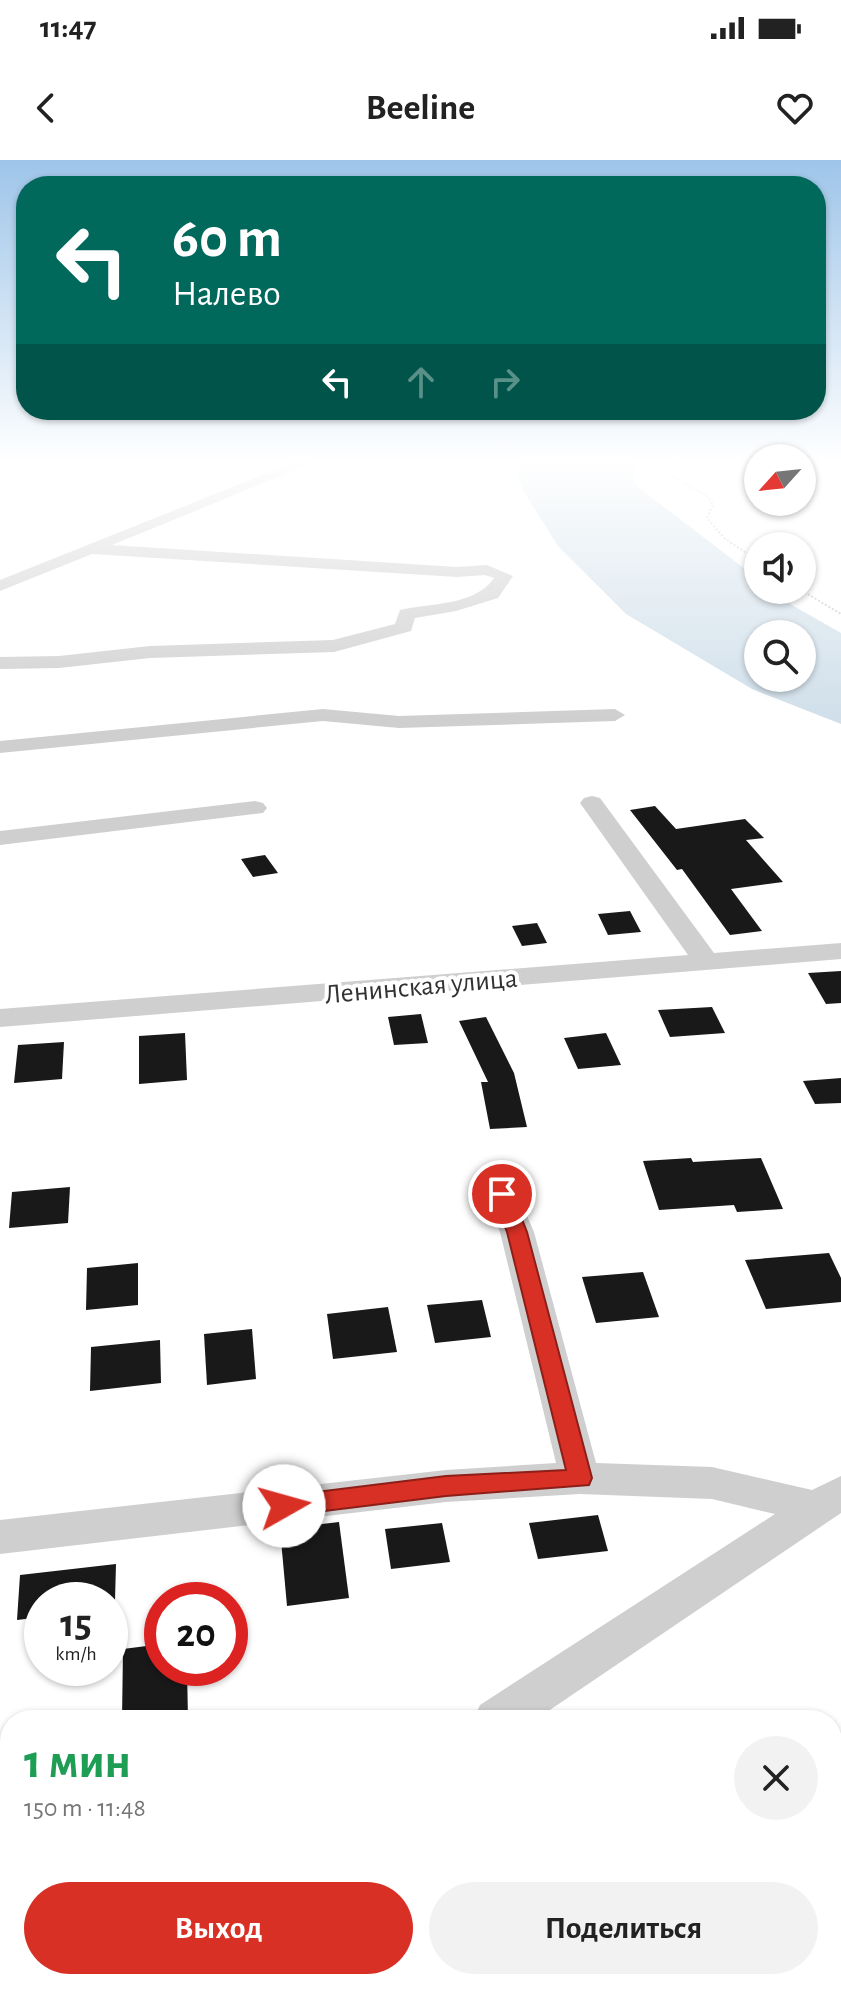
<!DOCTYPE html>
<html lang="ru">
<head>
<meta charset="utf-8">
<style>
	:root { --surface:#fff; --page:#f2f2f2; --text:#222; --muted:#767676; --accent:#d93025 }
	body { margin:0; font-family:"Alegreya Sans",sans-serif; background:var(--page); color:var(--text); height:100vh; display:flex; flex-direction:column; font-size:30px; white-space:nowrap }
	* { box-sizing:border-box; margin:0 }
	p { font-size:26px; color:var(--muted) }
	.icon { flex:none; width:44px; height:44px; fill:none; stroke:currentColor; stroke-width:2; stroke-linecap:round; stroke-linejoin:round }
	.map { position:relative; flex:1; overflow:hidden }
	.details { position:absolute; left:0px; top:1550px; width:842px; height:280px; display:flex; flex-direction:column; background:var(--surface); border-radius:32px 32px 0 0; box-shadow:0 2px 6px #0004 }
	.details>* { flex:none }
	.hud { position:absolute; left:16px; top:16px; width:810px; height:244px; border-radius:32px; box-shadow:0 2px 6px #0004; background:#00695c; color:#fff; overflow:hidden }
	.needle { width:52px; rotate:243deg }
	.controls { position:absolute; left:744px; top:284px; display:grid; gap:16px }
	.controls a { display:grid; place-items:center; width:72px; height:72px; border-radius:50%; background:var(--surface); box-shadow:0 2px 6px #0004; font-size:40px }
	.speed { position:absolute; left:24px; top:1422px; display:flex; gap:16px; font-size:40px; font-weight:700; text-align:center }
	.speed>* { display:grid; place-content:center; width:104px; height:104px; border-radius:50%; background:var(--surface); box-shadow:0 2px 6px #0004; line-height:1 }
	.speed small { font-size:20px; font-weight:400 }
	.speed .limit { border:12px solid #d22; background:#fff; color:#111 }
	.pin { position:absolute; display:grid; place-items:center; width:68px; height:68px; color:#fff; margin:-34px; border:4px solid #fff; border-radius:50%; box-shadow:0 2px 8px #0007 }
	.me { position:absolute; width:88px; margin:-44px; rotate:83deg; stroke-linejoin:round; filter:drop-shadow(0 0 6px #0008) }
	.turn { display:flex; align-items:center; gap:28px; height:168px; padding:0 24px; font-size:36px }
	.turn .icon { width:104px; height:104px; stroke-width:2.5 }
	.turn b { display:block; font-size:56px; line-height:68px }
	.lanes { display:flex; align-items:center; height:76px; padding:0 24px; background:#0003; justify-content:center; gap:40px; direction:ltr }
	.lanes .off { opacity:.35 }
	.round { display:grid; place-items:center; flex:none; width:84px; height:84px; border-radius:42px; background:var(--page) }
	.overview { display:flex; align-items:center; justify-content:space-between; height:136px; padding:0 24px }
	h1 { font-size:48px; font-weight:700; line-height:60px; color:#1e9e55 }
	.button { display:flex; gap:16px; margin-top:auto; padding:16px 24px }
	.button a { flex:1; height:92px; border-radius:48px; background:var(--accent); color:#fff; font-size:32px; font-weight:700; line-height:92px; text-align:center }
	.button a+a { background:var(--page); color:var(--text) }
	.status { display:flex; justify-content:space-between; align-items:center; height:56px; padding:0 40px; background:var(--surface); direction:ltr }
	.status svg { height:22px; fill:currentColor }
	header { display:flex; justify-content:space-between; align-items:center; height:104px; padding:0 24px; background:var(--surface); font-size:36px; font-weight:700 }
	.map>svg:first-child { display:block }
	.green { fill:#e4eade }
	.water { fill:#d0dfea; fill-rule:evenodd }
	.building { fill:#191919 }
	.lines { fill:none; stroke-linecap:round; stroke-linejoin:round }
	.path-far1 { stroke:#c9c9c9; stroke-width:2; stroke-dasharray:2 2; stroke-linecap:butt }
	.path { stroke:#c9c9c9; stroke-width:6; stroke-dasharray:6 6; stroke-linecap:butt }
	.minor { fill:#cfcfcf; fill-rule:evenodd }
	.route { fill:#d93025; stroke:#8d1f18; stroke-width:2 }
	.labels { text-anchor:middle; stroke-width:8; stroke-linejoin:round; paint-order:stroke }
	.street-label { font-size:28px; fill:#323232; stroke:#fff }
</style>
</head>
<body>
<div class="status"><b>11:47</b><svg viewBox="0 0 49 12"><path d="M0 12V9h3v3zM5 12V6h3v6zM10 12V3h3v9zM15 12V0h3v12zM26 1h20v11H26zM47 4h2v5h-2z"/></svg></div>
<header><svg class="icon" aria-label="back" viewBox="0 0 24 24"><path d="M15 5l-7 7 7 7"/></svg>Beeline<svg class="icon" aria-label="heart" viewBox="0 0 24 24"><path d="M12 20l-8-8c-3-5 5-10 8-4 3-6 11-1 8 4z"/></svg></header>
<div class="map">
<svg width="841" height="1830" viewBox="0 0 841 1830">
	<rect width="100%" height="100%" fill="#fff"/>
	<path class="green" d="M841 1711V1830H538L563 1820H832V1714Z"/>
	<path class="water" d="M522 302H637L633 323 758 419V430H772L792 445 841 473V564L752 529 626 454 558 386 524 332 517 315ZM758 474H802V518H758Z"/>
	<g class="building">
		<path d="M655 646 676 669 745 659 764 678 746 680 783 722 731 729 762 771 730 775 682 709 677 710 630 650Z"/>
		<path d="M265 695 278 713 253 717 241 699Z"/>
		<path d="M630 751 641 772 608 775 598 754Z"/>
		<path d="M537 763 547 783 522 786 512 766Z"/>
		<path d="M841 811V843L826 844 808 813Z"/>
		<path d="M712 847 725 873 670 877 658 850Z"/>
		<path d="M421 854 428 883 394 885 388 857Z"/>
		<path d="M486 857 514 913 527 967 490 969 481 922H488L459 861Z"/>
		<path d="M185 873 187 920 139 924V876Z"/>
		<path d="M606 873 621 905 578 909 564 878Z"/>
		<path d="M64 882 62 919 14 923 18 885Z"/>
		<path d="M841 918V943L815 944 803 921Z"/>
		<path d="M691 998 693 1002 761 998 783 1049 737 1052 734 1045 659 1050 643 1001Z"/>
		<path d="M70 1027 68 1063 9 1068 12 1032Z"/>
		<path d="M829 1093 841 1118V1142L766 1149 745 1100Z"/>
		<path d="M138 1103V1145L86 1150 87 1108Z"/>
		<path d="M643 1112 659 1157 596 1163 582 1117Z"/>
		<path d="M482 1140 491 1177 435 1183 427 1145Z"/>
		<path d="M388 1147 397 1192 333 1199 327 1154Z"/>
		<path d="M252 1169 256 1219 207 1225 204 1174Z"/>
		<path d="M160 1180 161 1223 90 1231 91 1187Z"/>
		<path d="M598 1355 608 1391 538 1399 529 1363Z"/>
		<path d="M339 1362 349 1438 287 1446 280 1369Z"/>
		<path d="M442 1363 450 1402 391 1409 385 1369Z"/>
		<path d="M116 1404 115 1440H42V1457L17 1460 20 1415Z"/>
		<path d="M162 1484V1508H187L188 1560H122L123 1489Z"/>
	</g>
	<g class="lines">
		<g class="path-far1">
			<path d="M674 302 666 313 709 337 713 345 707 358 724 378 758 401"/>
			<path d="M801 430 841 454"/>
		</g>
		<g class="path">
			<path d="M832 1668 841 1666"/>
			<path d="M457 1830 478 1820"/>
		</g>
		<g class="minor">
			<path d="M295 302H315L112 385 457 407 487 405 513 416 498 438 456 451 415 458 411 471 334 492 150 498 59 508 0 509V497L59 496 150 486 333 480 395 464 400 450C430 443 475 446 494 418L485 415 457 417 92 394 0 431V420Z"/>
			<path d="M323 549 399 556 615 549 625 555 615 561 399 568 323 561 0 593V581Z"/>
			<path d="M592 636 600 638 714 793 841 783V799L0 867V849L688 795 580 643 584 638Z"/>
			<path d="M255 641 263 643 267 648 263 653 0 685V671Z"/>
			<path d="M502 1023 514 1026 534 1072 596 1303 712 1307 812 1330 841 1316V1353L535 1560H473L480 1545 775 1354 712 1339 580 1334 446 1342 0 1394V1360L446 1310 556 1303 500 1072 485 1034 490 1026Z"/>
			<path d="M10 1756V1808L0 1810V1758Z"/>
		</g>
	</g>
	<linearGradient id="sky" x2="0" y2="1"><stop stop-color="#9ec5e9"/><stop offset="0.54" stop-color="#fff"/><stop offset="1" stop-color="#fff" stop-opacity="0"/></linearGradient>
	<rect width="841" height="558" fill="url(#sky)"/>
	<path class="route" d="M502 1027 512 1034 527 1072 592 1318 589 1325 446 1336 284 1356 275 1353 272 1346 275 1339 284 1336 446 1316 566 1310 507 1072 492 1034Z"/>
	<g class="labels">
		<g class="street-label">
			<text transform="translate(421 825) rotate(-5)" y="10">Ленинская улица</text>
		</g>
	</g>
</svg>
<div class="controls">
<a><svg class="needle" viewBox="-14 -14 28 28"><path d="M0-13l5 13h-10z" fill="#e53935"/><path d="M0 13l5-13h-10z" fill="#767676"/></svg></a>
<a><svg class="icon" aria-label="sound" viewBox="0 0 24 24"><path d="M4 9h4l5-4v14l-5-4H4zM17 9q2 3 0 6"/></svg></a>
<a><svg class="icon" aria-label="search" viewBox="0 0 24 24"><circle cx="10" cy="10" r="6"/><path d="M15 15l6 6"/></svg></a>
</div>
<div class="speed"><div>15<small>km/h</small></div><div class="limit">20</div></div>
<div class="pin" style="left:502px;top:1034px;background:#d93025"><svg class="icon" aria-label="arrive" viewBox="0 0 24 24"><path d="M6 21V4h12l-3 4 3 4H6"/></svg></div>
<svg class="me" style="left:284px;top:1346px" viewBox="-20 -20 40 40"><circle r="19" fill="#fff"/><path d="M0-13L10 11 0 6-10 11z" fill="#d93025"/></svg>
<div class="hud">
<div class="turn"><svg class="icon" aria-label="left" viewBox="0 0 24 24"><path d="M17 20v-9H6M10 6l-5 5 5 5"/></svg><div><b>60 m</b>Налево</div></div>
<div class="lanes"><svg class="icon" aria-label="left" viewBox="0 0 24 24"><path d="M17 20v-9H6M10 6l-5 5 5 5"/></svg><svg class="icon off" aria-label="ahead" viewBox="0 0 24 24"><path d="M12 20V5M6 11l6-6 6 6"/></svg><svg class="icon off" aria-label="right" viewBox="0 0 24 24"><path d="M7 20v-9h11M14 6l5 5-5 5"/></svg></div>
</div>
<section class="details">
<div class="overview"><div><h1>1 мин</h1><p>150 m · 11:48</p></div><a class="round"><svg class="icon" aria-label="close" viewBox="0 0 24 24"><path d="M6 6l12 12M18 6L6 18"/></svg></a></div>
<div class="button"><a>Выход</a><a>Поделиться</a></div>
</section>
</div>
</body>
</html>
